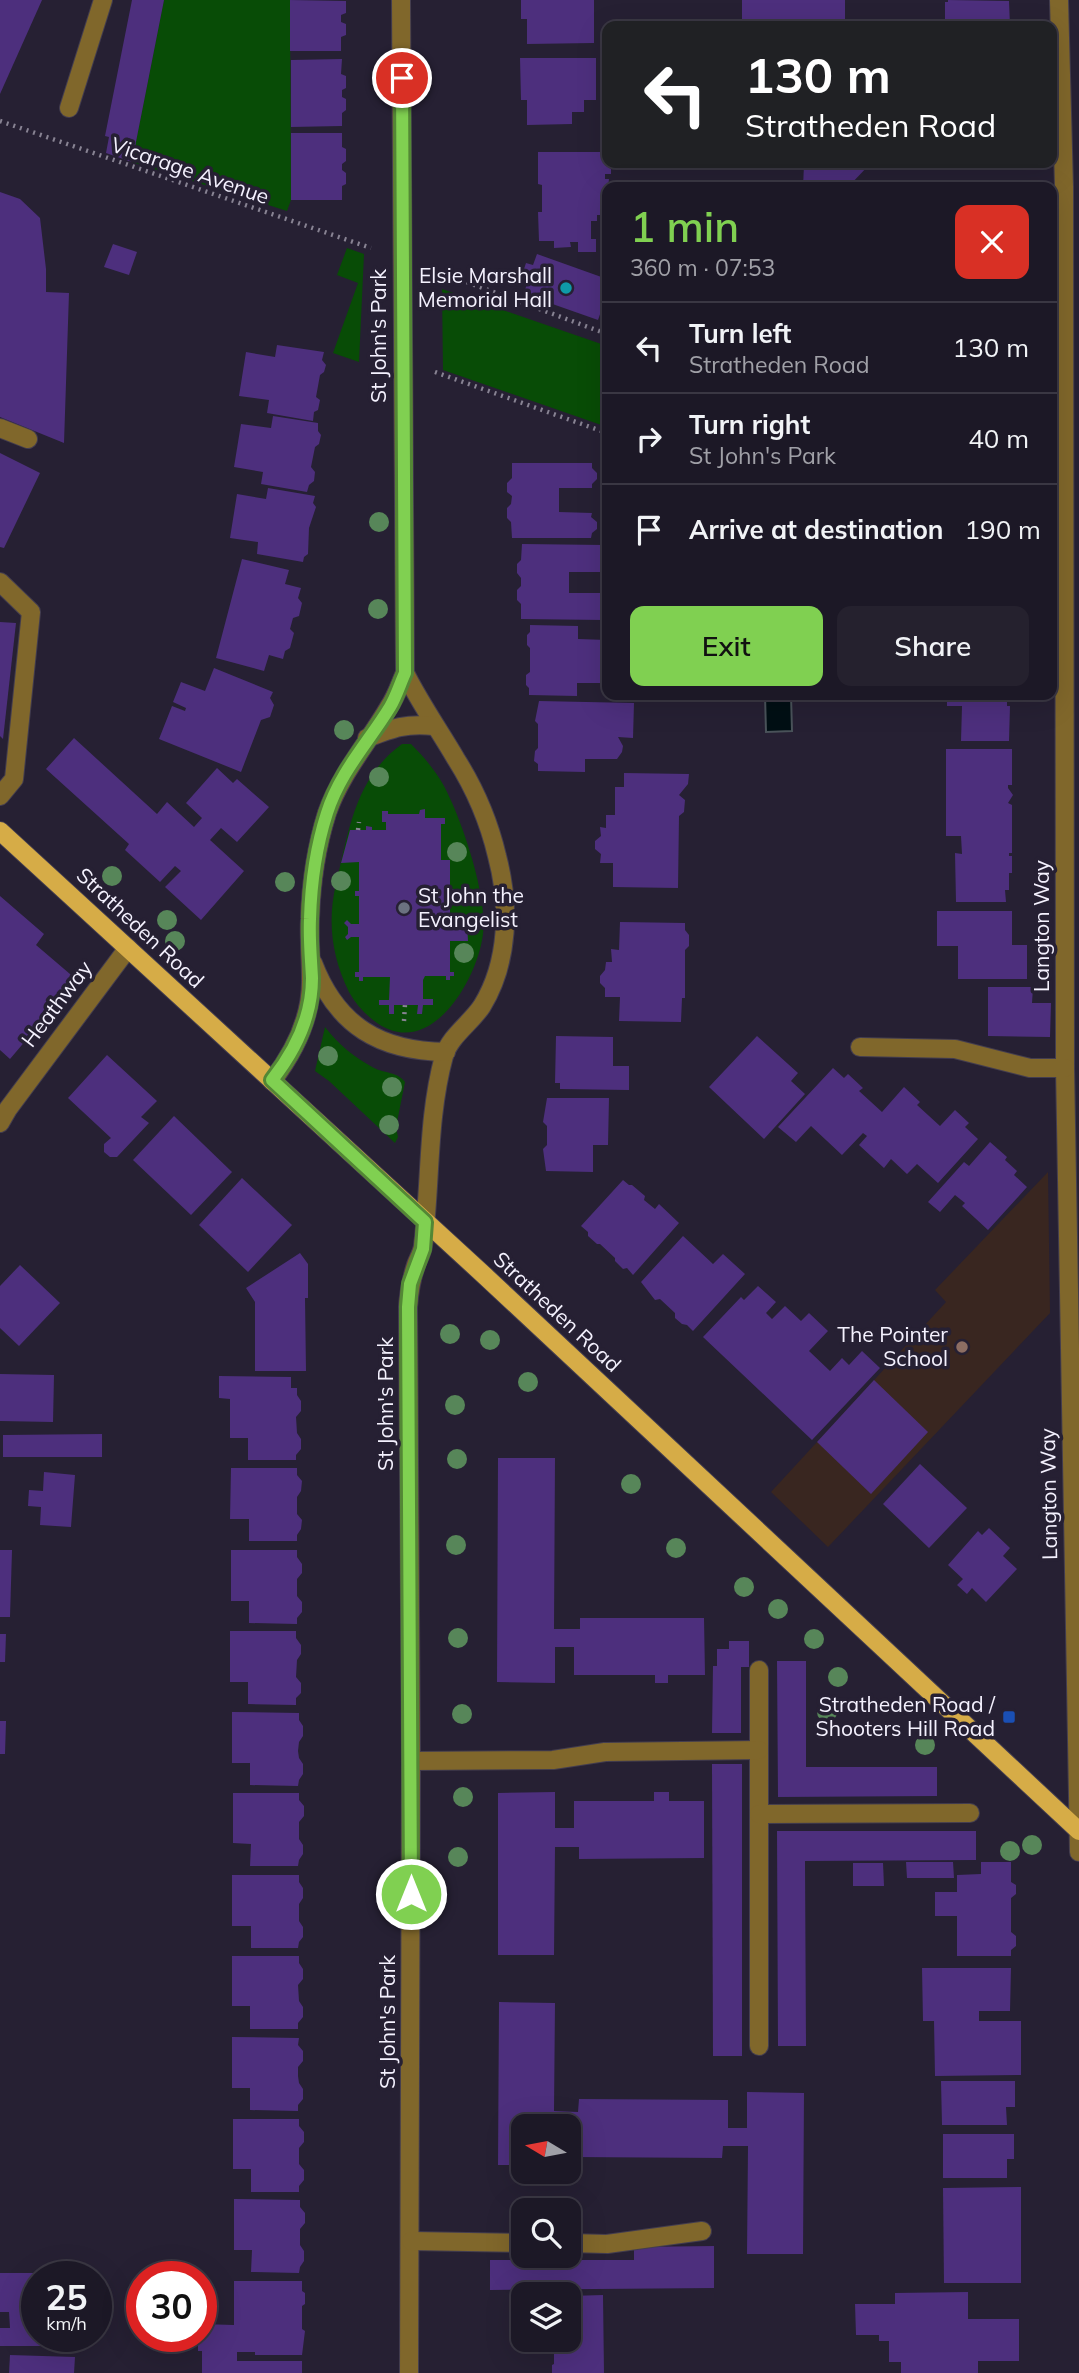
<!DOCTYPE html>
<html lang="en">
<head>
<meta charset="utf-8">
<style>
	:root { --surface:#1c1826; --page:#25212e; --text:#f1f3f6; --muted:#a0a0a7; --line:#3a3743; --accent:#80d051 }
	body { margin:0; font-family:Mulish,sans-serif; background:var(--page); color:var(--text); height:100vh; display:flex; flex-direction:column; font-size:26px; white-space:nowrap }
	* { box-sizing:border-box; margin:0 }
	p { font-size:23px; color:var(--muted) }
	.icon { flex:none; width:38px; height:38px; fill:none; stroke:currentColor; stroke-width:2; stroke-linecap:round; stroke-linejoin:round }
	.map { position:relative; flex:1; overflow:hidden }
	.side { position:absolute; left:602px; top:182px; width:455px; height:518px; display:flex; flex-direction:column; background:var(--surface); border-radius:14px; box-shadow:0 7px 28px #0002,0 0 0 2px var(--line) }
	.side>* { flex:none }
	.hud { position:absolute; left:602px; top:21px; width:455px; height:147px; border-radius:14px; box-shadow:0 7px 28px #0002,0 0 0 2px var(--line); background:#202124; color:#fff; overflow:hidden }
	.needle { width:46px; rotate:280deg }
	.buttons { position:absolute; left:511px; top:2114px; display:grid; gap:14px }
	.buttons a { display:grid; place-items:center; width:70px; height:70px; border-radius:14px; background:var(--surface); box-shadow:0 7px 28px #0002,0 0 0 2px var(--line); font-size:35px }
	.speed { position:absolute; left:21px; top:2261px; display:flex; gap:14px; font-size:35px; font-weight:700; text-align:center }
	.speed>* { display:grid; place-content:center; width:91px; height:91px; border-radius:50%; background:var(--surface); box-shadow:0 7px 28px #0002,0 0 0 2px var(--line); line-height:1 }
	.speed small { font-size:18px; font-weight:400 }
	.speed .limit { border:10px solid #d22; background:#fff; color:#111 }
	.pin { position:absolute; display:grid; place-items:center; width:60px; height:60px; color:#fff; margin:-30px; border:4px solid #fff; border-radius:50%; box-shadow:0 2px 7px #0007 }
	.me { position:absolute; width:77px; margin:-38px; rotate:0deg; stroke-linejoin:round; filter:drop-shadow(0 0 5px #0008) }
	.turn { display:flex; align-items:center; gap:24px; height:147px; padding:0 28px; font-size:32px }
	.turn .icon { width:91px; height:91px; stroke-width:2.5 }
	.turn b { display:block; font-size:49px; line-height:60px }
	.round { display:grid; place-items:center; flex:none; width:74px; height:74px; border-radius:14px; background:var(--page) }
	.overview { display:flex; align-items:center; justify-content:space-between; height:119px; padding:0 28px }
	h1 { font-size:42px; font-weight:600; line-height:52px; color:var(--accent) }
	.button { display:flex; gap:14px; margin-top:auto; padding:14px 28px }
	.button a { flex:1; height:80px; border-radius:14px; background:var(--accent); color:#111; font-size:28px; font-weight:600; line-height:80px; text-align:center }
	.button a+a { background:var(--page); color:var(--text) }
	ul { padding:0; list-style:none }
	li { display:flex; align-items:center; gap:21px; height:91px; padding:0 28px; border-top:2px solid var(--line) }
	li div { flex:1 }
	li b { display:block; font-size:26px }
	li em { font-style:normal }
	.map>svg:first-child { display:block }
	.education { fill:#392620 }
	.green { fill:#084c06 }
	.water { fill:#010f14; stroke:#4a535a; stroke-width:2 }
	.building { fill:#4d2f7d }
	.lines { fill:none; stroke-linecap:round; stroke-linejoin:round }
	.minor-casing { stroke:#433d4f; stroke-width:20 }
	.major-casing { stroke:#433d4f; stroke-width:20 }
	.path { stroke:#888393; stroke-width:4.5; stroke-dasharray:2 5; stroke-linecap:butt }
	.minor { stroke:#80672b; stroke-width:18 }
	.major { stroke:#d6ac47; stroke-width:18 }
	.tree { fill:#578659 }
	.route-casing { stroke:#538735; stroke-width:18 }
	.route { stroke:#80d051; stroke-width:12 }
	.culture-dot { fill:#0f9aa8; stroke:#262033; stroke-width:2.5 }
	.worship-dot { fill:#6b7280; stroke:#262033; stroke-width:2.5 }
	.education-dot { fill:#8d6e63; stroke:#262033; stroke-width:2.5 }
	.transit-dot { fill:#1a4fb4; stroke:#262033; stroke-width:2.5 }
	.labels { text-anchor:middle; stroke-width:7; stroke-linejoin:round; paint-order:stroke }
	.street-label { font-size:21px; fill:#f4f1fe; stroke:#262033 }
	.poi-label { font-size:21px; fill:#f4f1fe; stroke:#262033; text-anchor:end }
</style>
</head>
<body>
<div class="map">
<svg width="1079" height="2373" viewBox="0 0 1079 2373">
	<rect width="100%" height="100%" fill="#262033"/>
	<path class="education" d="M1048 1172 1050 1313 828 1547 771 1492 946 1302 935 1290Z"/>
	<g class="green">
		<path d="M164 0H290L291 200 287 211 132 162Z"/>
		<path d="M347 248 364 254 359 362 333 353 358 283 337 275Z"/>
		<path d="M442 289 607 346V427L443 370Z"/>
		<path d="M402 744H411C424 757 435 770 444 786 462 820 488 897 483 934 477 982 428 1064 373 1020 363 1012 355 1003 349 992 332 957 327 922 336 884 349 830 355 778 402 744Z"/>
		<path d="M325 1027C339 1045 354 1057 374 1068 384 1073 398 1072 405 1082L396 1127 398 1137 395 1143 329 1081 315 1071Z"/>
	</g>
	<path class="water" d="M765 695H791L792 731 766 732Z"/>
	<g class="building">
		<path d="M0 0H42L0 94Z"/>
		<path d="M132 0H164L132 162 106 153 109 137 105 136Z"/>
		<path d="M290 0 346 1V13L341 15V22L346 24V35L341 37V51H290Z"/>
		<path d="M521 0H594V43L527 44V19H521Z"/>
		<rect x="742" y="0" width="103" height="26"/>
		<path d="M948 0 1009 1 1010 26H965V24H945V2H948Z"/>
		<path d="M520 58H596V100H584V112H572V124L527 125V100H521Z"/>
		<path d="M342 59 341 74 346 76V88L342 90V97L346 99V110L342 113V126L291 127V60Z"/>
		<path d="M291 133H342V147L346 149V161L342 164V170L346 173V184L342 186V200H291Z"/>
		<path d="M538 152H604V158H607V163H611V174H605V179H609L605 215H597V221H591V239H596V252H578V242H570L571 247 554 248V241H539L538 212H542V185L538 184Z"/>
		<path d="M807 163H871L848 187H803L804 165Z"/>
		<path d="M0 192 20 199 40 218 46 269V292L69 293 64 443 0 417Z"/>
		<path d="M113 244 137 252 129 275 104 267Z"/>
		<path d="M537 254 607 279V294L598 320 524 294 527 283 520 281 526 263 533 265Z"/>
		<path d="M277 345 324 352 322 360 326 365 324 372 320 375 316 397 320 400 318 410 314 412 313 421 267 413 269 400 239 396 246 352 275 357Z"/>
		<path d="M273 416 318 423V431L321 435 319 444 315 447 311 467 315 472 314 481 309 485 307 492 261 484 263 472 234 467 241 424 271 428Z"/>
		<path d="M0 453 40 473 4 548 0 547Z"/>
		<path d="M512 463H592V468L597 473V479L592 484V488H559V512L592 513 591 517 597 522V529L592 533 591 538H512L511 522 507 518V508L511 504 512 496 507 492V483L512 478Z"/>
		<path d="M268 488 315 496 313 503 316 507 309 528 308 554 304 557 303 562 257 554 258 542 230 538 237 494 266 499Z"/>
		<path d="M522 544 605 545 604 572H569V593H604V620L521 619V604L517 600V590L521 586V578L517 573V564L521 560Z"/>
		<path d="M242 559 289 570 285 584 301 588 298 598 302 603 299 616 293 618 290 629 294 633 290 648 285 651 283 659 269 655 264 671 216 658Z"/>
		<path d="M0 622 16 623 3 739 0 736Z"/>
		<path d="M530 625 578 626V639L607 640V683H577V696L529 695V688L526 685V675L530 672V648L527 645V635L530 632Z"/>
		<path d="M214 668 273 692 270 698 274 705 270 717 261 720 241 772 159 739 172 706 185 711 186 708 173 702 181 682 205 691Z"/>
		<path d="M947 695H1011L1007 701V706H1010L1009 741H961L962 706H947Z"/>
		<path d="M539 701 634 703 633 738 618 737 623 746 622 752 617 759H585V772L538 771V764L534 761 535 751 538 748V724L535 721Z"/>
		<path d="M74 738 157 814 167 802 194 827 202 818 186 803 217 768 233 783 237 779 269 807 237 842 221 828 210 840 244 871 201 920 165 887 181 871 175 866 160 882 125 850 129 844 46 769Z"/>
		<path d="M946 749H1012V785H1008V788L1013 795 1008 803 1012 805V853H1009V856H1012V873H1009V890H1005L1006 902H956L955 853 962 854 961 836H946Z"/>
		<path d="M624 773 689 774 688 784 679 795 685 800 684 812 679 816 678 888 613 887V863H600L601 854 595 849V841L601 836 600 827 606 828V815H615V787H624Z"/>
		<path d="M425 809V818H445V824H441V860H450V889H454V894H450V922H467L468 941H450V972H454V976H450V980H446V976H425L423 980V999H433V1005H423L422 1014H417L418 1005H394V1014H389V1005H379V1000H389L390 977H363V981H359V977H355V972H359V937H351L347 940 345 937 348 934V927L344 923 347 920 351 924H359V896H355V891H359V862L341 863 350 830H366V826L372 827V830H386V822H382V811H388V814H419L420 810Z"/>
		<path d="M0 896 44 934 36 945 77 980 10 1059 0 1050Z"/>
		<path d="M937 911H1012V945H1027V979H958V946H937Z"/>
		<path d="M620 922 685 923V930L689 935V946L685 950V998H682L681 1022 619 1021 620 997H605V988L600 983V976L605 970 606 962H612L611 949 619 950Z"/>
		<path d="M988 987H1033L1032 1003H1051L1050 1037 988 1036Z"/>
		<path d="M556 1036 613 1037V1066H629V1090L560 1089V1083H555Z"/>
		<path d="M757 1036 798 1073 791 1081 805 1094 764 1139 709 1087Z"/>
		<path d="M107 1055 157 1101 141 1117 149 1123 117 1157H110L104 1152V1144L111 1138 68 1098Z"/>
		<path d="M833 1068 844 1078 848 1074 863 1088 859 1091 882 1112 904 1087 920 1102 917 1105 940 1126 955 1110 969 1123 965 1127 978 1139 938 1183 917 1164 907 1174 891 1159 884 1168 859 1145 867 1136 863 1133 842 1155 811 1126 796 1142 778 1127Z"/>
		<path d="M547 1098H609L608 1145H593V1172L546 1171 543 1149 547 1145V1126L543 1122Z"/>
		<path d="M174 1116 232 1172 191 1215 133 1160Z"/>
		<path d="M990 1142 1007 1157 1005 1160 1017 1171 1014 1175 1027 1187 988 1230 962 1206 965 1203 955 1195 940 1212 928 1202 964 1162 969 1166Z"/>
		<path d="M242 1178 292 1225 248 1272 199 1225Z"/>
		<path d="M623 1180 629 1185H632L645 1196 644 1200 655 1209 659 1204 679 1223 633 1275 627 1268 623 1269 615 1261V1258L600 1244H597L588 1236V1232L581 1226Z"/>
		<path d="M683 1236 713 1264 723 1254 745 1274 693 1331 687 1325 682 1324 675 1318V1313L660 1299 655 1300 641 1282Z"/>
		<path d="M300 1253 308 1264V1298H305L306 1371H255V1302L246 1288Z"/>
		<path d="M20 1265 60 1303 19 1346 0 1328V1286Z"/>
		<path d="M758 1286 776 1302 766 1313 772 1319 785 1306 801 1321 809 1313 828 1331 809 1351 830 1371 842 1358 849 1365 862 1351 880 1368 812 1440 703 1337 741 1297 744 1300Z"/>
		<path d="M0 1374 54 1375 53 1422 0 1421Z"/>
		<path d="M219 1376 291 1377V1388H297V1395L301 1401V1411L296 1417 297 1433 301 1439V1449L296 1455V1460H248V1438H230V1399L219 1398Z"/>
		<path d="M874 1380 928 1432 871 1494 817 1442Z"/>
		<path d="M102 1434V1457H3V1435Z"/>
		<path d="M498 1458H555L554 1629H580V1618H704L705 1675H668V1683H655V1675H574V1647H555V1683L497 1682Z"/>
		<path d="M920 1464 967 1508 929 1548 883 1504Z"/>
		<path d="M231 1468H297V1475L302 1481 301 1491 297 1497V1514L302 1520 301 1529 297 1535V1541H249V1519H230Z"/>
		<path d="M44 1472 75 1475 71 1527 40 1525 41 1507 28 1506 29 1490 43 1491Z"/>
		<path d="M989 1528 1010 1548 1003 1556 1017 1569 986 1602 972 1588 967 1594 957 1585 963 1579 948 1565 978 1531 982 1535Z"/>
		<path d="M0 1550H12L10 1617H0Z"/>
		<path d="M231 1550H297V1557L302 1564V1573L297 1579V1596L302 1602V1612L297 1618V1624L249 1623V1601H231Z"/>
		<path d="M230 1631H296V1638L301 1645V1654L297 1660 296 1677 301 1683V1693L296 1698V1705L248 1704V1682H230Z"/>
		<path d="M0 1634H6L5 1662H0Z"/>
		<path d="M729 1641H749V1667H741V1733H712L713 1666H717V1649H729Z"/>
		<path d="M777 1661H806V1767H937V1796L778 1797Z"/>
		<path d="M232 1712 299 1713V1720L303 1726V1736L299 1742 298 1751 299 1758 303 1764V1774L299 1780 298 1786 250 1785V1763H232Z"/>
		<path d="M0 1721H6L5 1754H0Z"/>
		<path d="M712 1764H742V2056H713Z"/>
		<path d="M555 1792V1828H574V1801H654V1792H669V1801H704V1858L579 1859V1847H555L554 1955H498V1793Z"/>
		<path d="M233 1793H299V1800L304 1806V1816L299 1822V1839L303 1845V1854L299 1860 298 1866H250L251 1844 233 1843Z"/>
		<path d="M777 1831H976V1860L805 1861 806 2046H778Z"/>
		<path d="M906 1862H953L954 1878H907Z"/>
		<path d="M981 1862H1011V1882L1016 1885V1894L1011 1898V1932L1016 1936V1946L1011 1950V1956H957V1916H935V1892H957V1875L981 1874Z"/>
		<path d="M853 1863H883L884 1886H853Z"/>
		<path d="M232 1875H299V1882L303 1888V1898L299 1904V1921L303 1927V1937L299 1942 298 1948H251V1926H232Z"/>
		<path d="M232 1956H299V1963L303 1969V1979L298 1985 299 2001 303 2007V2017L298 2023V2029H250V2006H232Z"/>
		<path d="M922 1968H1011L1010 2011H979V2021H1021V2075L935 2076 934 2021H923Z"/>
		<path d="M499 2002 555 2003 554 2111 578 2112 579 2099 728 2100V2128H747V2092L804 2093 803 2254H747L748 2146H723L722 2158 572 2157V2130H569V2126H523V2165H498Z"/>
		<path d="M232 2037 299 2038 298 2045 303 2051V2061L298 2067V2076L299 2083 303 2089V2099L298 2105V2111L250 2110V2088H232Z"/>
		<path d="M941 2081H1015V2107H1006L1007 2125H942Z"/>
		<path d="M233 2119H299V2126L304 2132V2142L299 2148V2164L304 2170V2180L299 2186V2192H251V2169H233Z"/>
		<path d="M943 2134H1014V2159H1007V2178H943Z"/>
		<path d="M1021 2187V2283H944L943 2188Z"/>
		<path d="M234 2199 300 2200V2207L305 2213V2223L300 2229V2245L304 2251V2261L300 2267 299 2273 251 2272 252 2250H234Z"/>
		<path d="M714 2246V2288L490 2290V2260H634V2247Z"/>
		<path d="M0 2273H36L37 2336H72V2346H0V2328H10L9 2312H0Z"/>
		<path d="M234 2281H302V2291L305 2293V2304L302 2306V2329L305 2331 302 2355H255V2352H237V2361H302V2373H202V2351H198V2336H201V2324L234 2325Z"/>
		<path d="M968 2292V2319H1019V2361H978V2373H901V2362H889V2341H879V2335H856L855 2304H895V2293Z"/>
		<path d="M603 2295 604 2373H552V2365L554 2364V2340H569V2296Z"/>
		<path d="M10 2355 75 2357 74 2373H9Z"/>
	</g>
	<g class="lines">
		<g class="minor-casing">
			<g id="minor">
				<path d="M1059 0 1064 187 1065 1068 1079 1852"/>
				<path d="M69 108 103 0"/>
				<path d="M0 428 28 439"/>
				<path d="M0 582 31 612 14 779 0 796"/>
				<path d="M405 673C420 703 439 730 456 759 475 789 489 822 497 856 510 905 509 962 482 1006 471 1023 450 1036 444 1056 427 1119 431 1182 423 1246 422 1253 418 1259 416 1265 411 1280 409 1292 408 1307L411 1761 409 2373"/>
				<path d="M367 738C393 728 406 723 434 726"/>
				<path d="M313 963C337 1026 380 1051 446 1052"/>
				<path d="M860 1047 955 1049 1030 1068H1065"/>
				<path d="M272 1081C295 1051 312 1016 311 978 311 958 309 938 310 919 311 883 316 848 327 813 341 773 368 743 389 707 396 697 400 684 405 673L401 0"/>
				<path d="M0 1123 8 1109 128 948"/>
				<path d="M759 1670V2046"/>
				<path d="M411 1761 553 1760 605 1752 759 1750"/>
				<path d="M759 1814 970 1813"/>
				<path d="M411 2241 523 2243"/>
				<path d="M569 2243 607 2244 702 2231"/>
			</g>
		</g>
		<g class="major-casing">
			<path id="major" d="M0 831 485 1276 1079 1831"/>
		</g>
		<g class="path">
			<path d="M0 121 371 248"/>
			<path d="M434 270 607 334"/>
			<path d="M435 372 607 433"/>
			<path d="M358 830 359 822"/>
			<path d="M404 1021 405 1004"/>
		</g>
		<use href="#minor" class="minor"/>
		<use href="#major" class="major"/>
	</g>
	<g class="tree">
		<circle cx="379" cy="522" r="10"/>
		<circle cx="378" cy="609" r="10"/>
		<circle cx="344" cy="730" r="10"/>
		<circle cx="379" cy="777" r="10"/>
		<circle cx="457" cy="852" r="10"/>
		<circle cx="112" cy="876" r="10"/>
		<circle cx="341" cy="881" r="10"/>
		<circle cx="285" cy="882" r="10"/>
		<circle cx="167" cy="920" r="10"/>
		<circle cx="175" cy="941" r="10"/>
		<circle cx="464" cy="953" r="10"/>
		<circle cx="328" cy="1056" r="10"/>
		<circle cx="392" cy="1087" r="10"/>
		<circle cx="389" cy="1125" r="10"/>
		<circle cx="450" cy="1334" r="10"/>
		<circle cx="490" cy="1340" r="10"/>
		<circle cx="528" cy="1382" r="10"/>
		<circle cx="455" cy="1405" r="10"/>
		<circle cx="457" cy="1459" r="10"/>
		<circle cx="631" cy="1484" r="10"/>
		<circle cx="456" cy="1545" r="10"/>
		<circle cx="676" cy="1548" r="10"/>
		<circle cx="744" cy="1587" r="10"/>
		<circle cx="778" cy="1609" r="10"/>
		<circle cx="458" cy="1638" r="10"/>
		<circle cx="814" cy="1639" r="10"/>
		<circle cx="838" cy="1677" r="10"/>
		<circle cx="827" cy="1712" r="10"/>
		<circle cx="462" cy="1714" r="10"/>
		<circle cx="925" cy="1745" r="10"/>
		<circle cx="463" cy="1797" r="10"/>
		<circle cx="1032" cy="1845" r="10"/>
		<circle cx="1010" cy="1851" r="10"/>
		<circle cx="458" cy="1857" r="10"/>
	</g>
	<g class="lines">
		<g class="route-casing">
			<path id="route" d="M402 78 405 673C400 684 396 697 390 707 368 743 340 772 327 813 316 847 311 883 310 919 309 938 311 958 312 978 312 1016 295 1051 272 1080L425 1222 423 1249 410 1284 408 1307 411 1894"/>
		</g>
		<use href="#route" class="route"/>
	</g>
	<circle class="culture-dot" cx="566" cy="288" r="7"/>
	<circle class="worship-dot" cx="404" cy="908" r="7"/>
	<circle class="education-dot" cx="962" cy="1347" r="7"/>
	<rect class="transit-dot" x="1002" y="1710" width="14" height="14" rx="3.5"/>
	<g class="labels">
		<g class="street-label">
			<text transform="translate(190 171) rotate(19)" y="7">Vicarage Avenue</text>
			<text transform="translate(379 336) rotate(-90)" y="7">St John's Park</text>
			<text transform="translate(1042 926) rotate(-90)" y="7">Langton Way</text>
			<text transform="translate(140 928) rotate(43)" y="7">Stratheden Road</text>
			<text transform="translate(57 1004) rotate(-53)" y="7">Heathway</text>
			<text transform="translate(557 1312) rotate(43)" y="7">Stratheden Road</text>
			<text transform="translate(386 1404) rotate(-90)" y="7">St John's Park</text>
			<text transform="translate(1049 1494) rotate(-91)" y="7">Langton Way</text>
			<text transform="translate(388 2022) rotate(-90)" y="7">St John's Park</text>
		</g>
		<g class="poi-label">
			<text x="552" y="283">Elsie Marshall<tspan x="552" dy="24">Memorial Hall</tspan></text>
			<text x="418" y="903" text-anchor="start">St John the<tspan x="418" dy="24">Evangelist</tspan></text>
			<text x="948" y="1342">The Pointer<tspan x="948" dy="24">School</tspan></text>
			<text x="995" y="1712">Stratheden Road /<tspan x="995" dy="24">Shooters Hill Road</tspan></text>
		</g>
	</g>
</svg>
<div class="buttons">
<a><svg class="needle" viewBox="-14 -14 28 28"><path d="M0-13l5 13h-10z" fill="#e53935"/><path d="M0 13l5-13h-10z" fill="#a0a0a7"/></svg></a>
<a><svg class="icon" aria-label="search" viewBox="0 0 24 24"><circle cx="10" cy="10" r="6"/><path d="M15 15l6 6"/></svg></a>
<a><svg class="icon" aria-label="layers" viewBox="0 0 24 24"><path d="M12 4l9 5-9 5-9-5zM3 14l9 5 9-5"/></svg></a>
</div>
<div class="speed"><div>25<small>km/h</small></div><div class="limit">30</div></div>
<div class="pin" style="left:402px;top:78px;background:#d93025"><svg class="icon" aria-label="arrive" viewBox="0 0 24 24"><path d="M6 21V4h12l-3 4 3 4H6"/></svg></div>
<svg class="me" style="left:411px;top:1894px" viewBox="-20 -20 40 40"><circle r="17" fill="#80d051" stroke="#fff" stroke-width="3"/><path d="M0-11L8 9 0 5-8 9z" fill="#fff"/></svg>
<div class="hud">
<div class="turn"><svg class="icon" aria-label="left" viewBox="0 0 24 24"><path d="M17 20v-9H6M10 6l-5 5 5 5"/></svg><div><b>130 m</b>Stratheden Road</div></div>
</div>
<section class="side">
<div class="overview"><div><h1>1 min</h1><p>360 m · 07:53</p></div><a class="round" style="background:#d93025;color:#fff"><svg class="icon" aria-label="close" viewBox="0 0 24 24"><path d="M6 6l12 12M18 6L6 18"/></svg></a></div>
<ul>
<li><svg class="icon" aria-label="left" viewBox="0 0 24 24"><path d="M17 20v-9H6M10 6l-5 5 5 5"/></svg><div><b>Turn left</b><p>Stratheden Road</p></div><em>130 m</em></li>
<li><svg class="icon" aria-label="right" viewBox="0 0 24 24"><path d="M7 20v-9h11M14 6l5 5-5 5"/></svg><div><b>Turn right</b><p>St John's Park</p></div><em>40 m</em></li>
<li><svg class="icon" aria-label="arrive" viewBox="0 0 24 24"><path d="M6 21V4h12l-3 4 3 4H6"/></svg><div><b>Arrive at destination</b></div><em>190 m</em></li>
</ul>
<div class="button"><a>Exit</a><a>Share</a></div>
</section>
</div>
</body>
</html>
